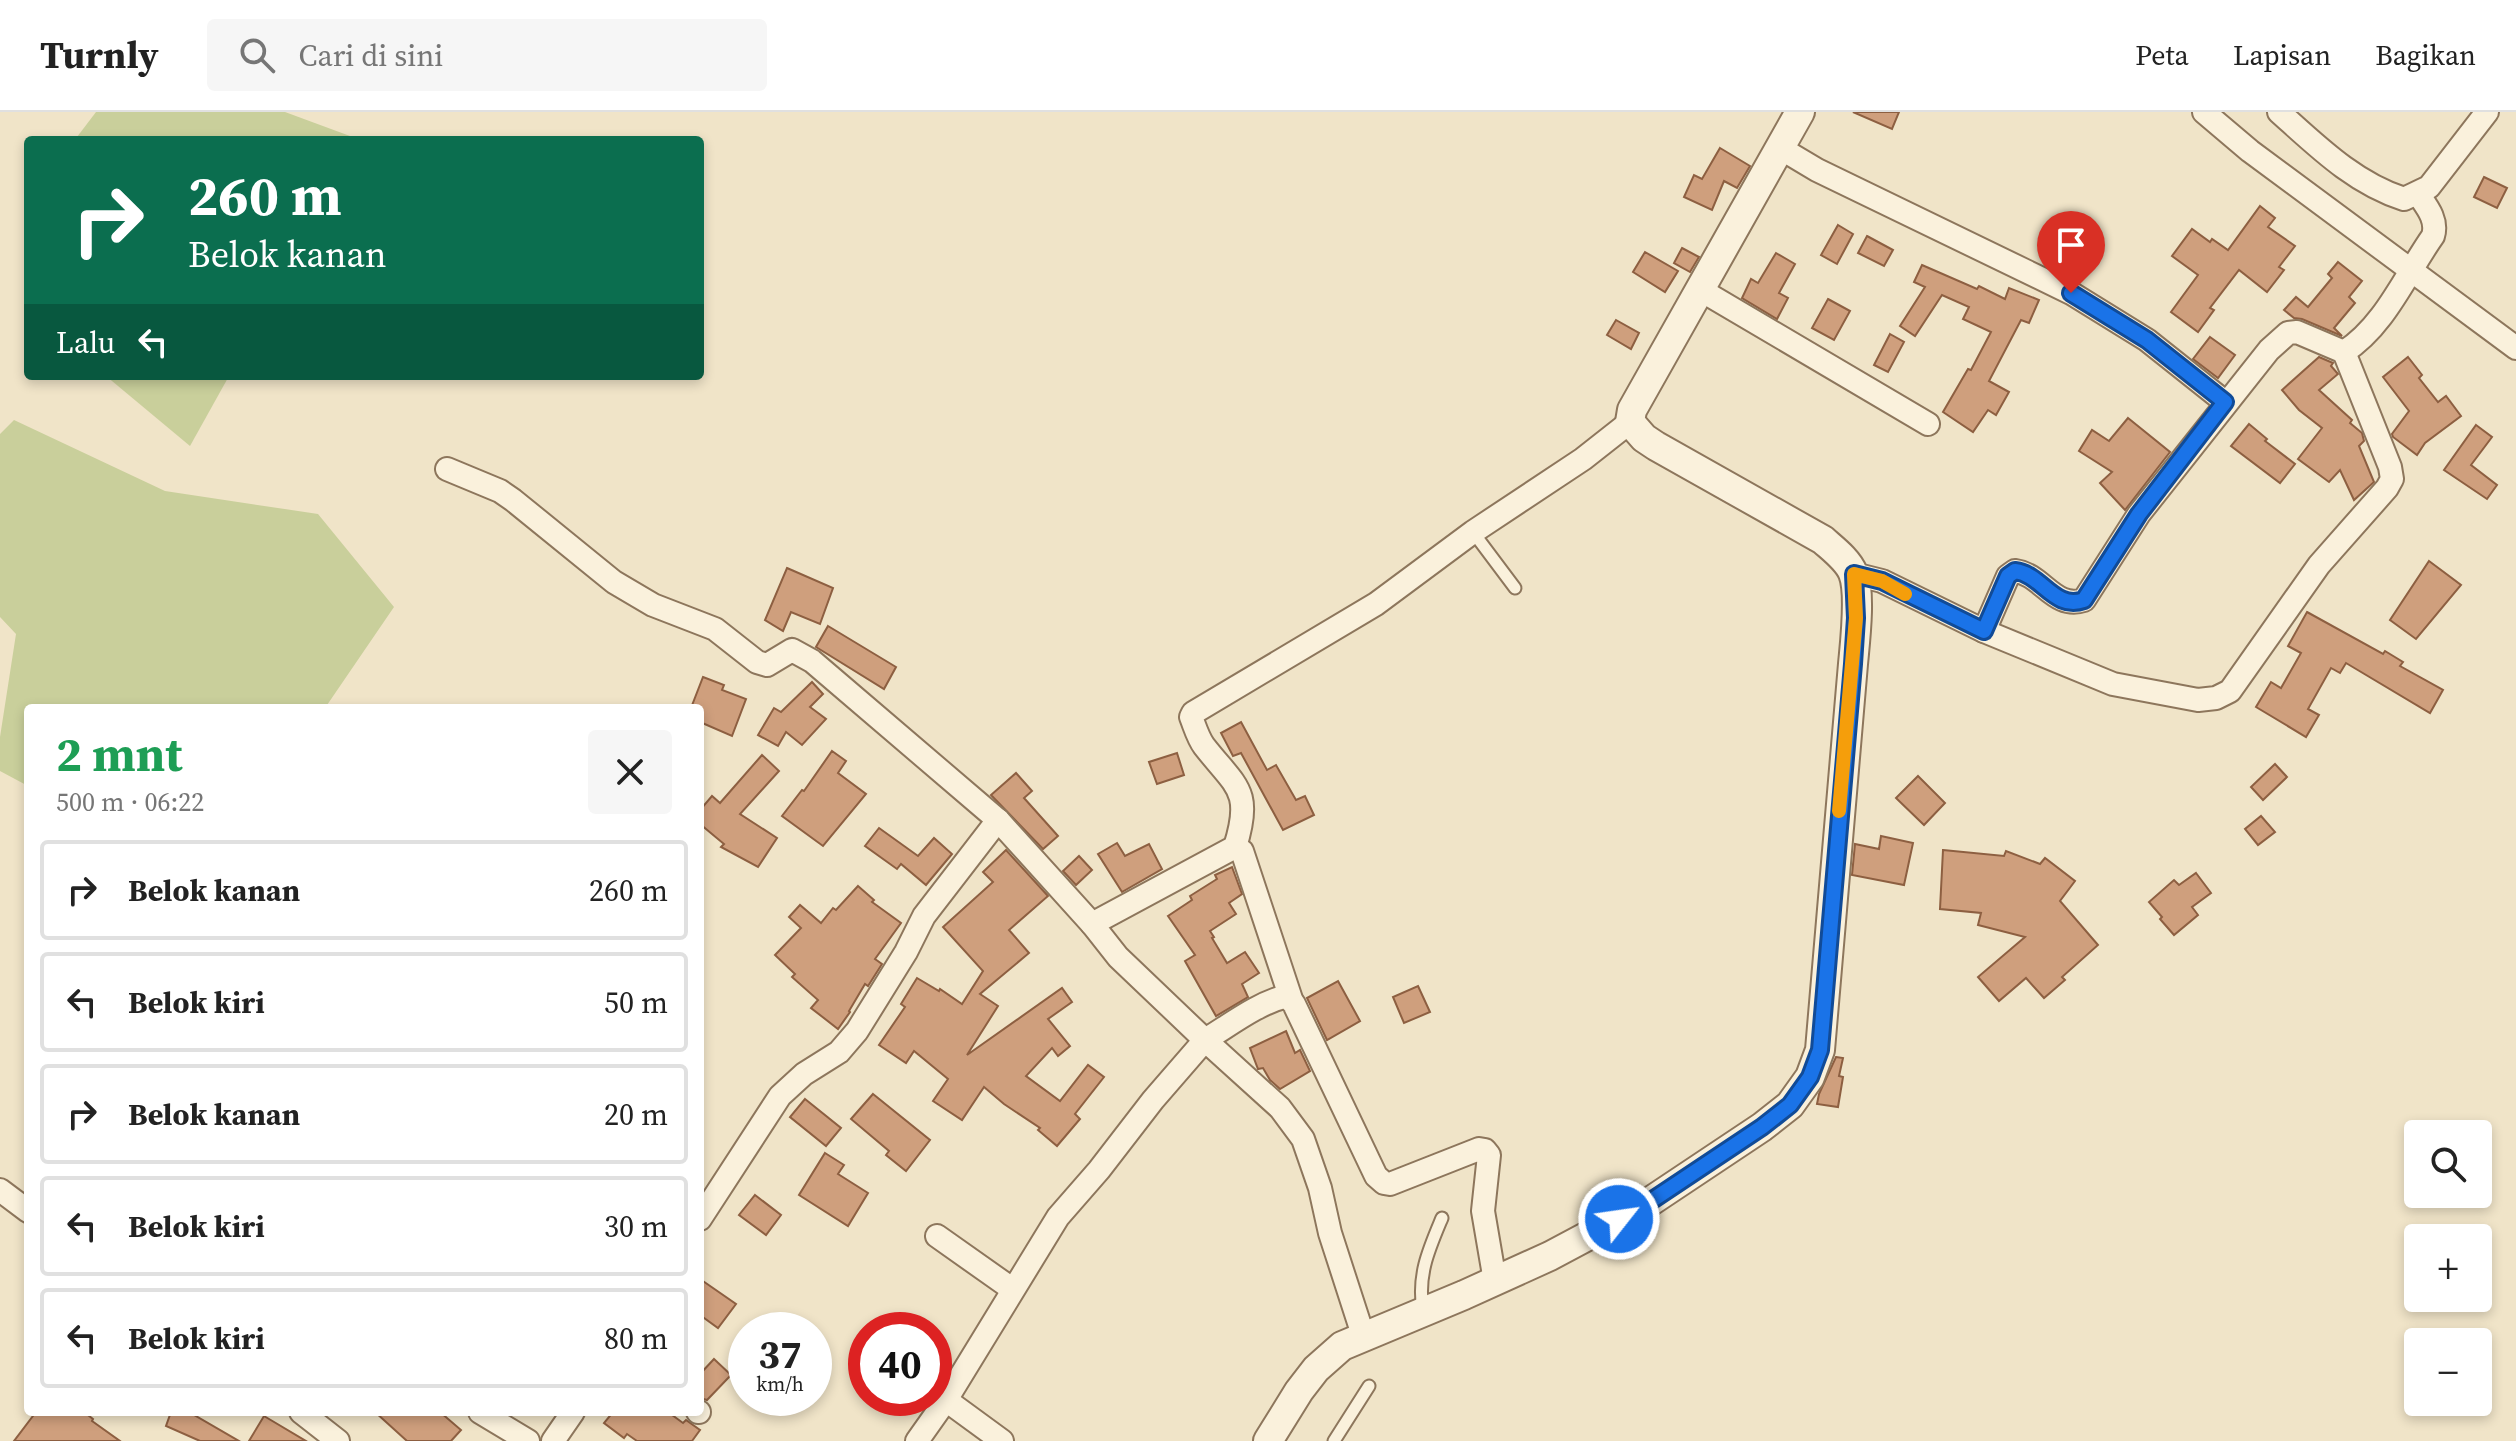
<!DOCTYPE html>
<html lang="id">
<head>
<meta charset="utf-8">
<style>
	:root { --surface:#fff; --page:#f6f6f6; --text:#222; --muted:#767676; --line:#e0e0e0 }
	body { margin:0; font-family:"Source Serif 4",serif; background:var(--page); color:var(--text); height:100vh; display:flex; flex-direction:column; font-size:30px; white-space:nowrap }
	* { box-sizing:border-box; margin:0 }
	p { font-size:26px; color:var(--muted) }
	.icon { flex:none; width:44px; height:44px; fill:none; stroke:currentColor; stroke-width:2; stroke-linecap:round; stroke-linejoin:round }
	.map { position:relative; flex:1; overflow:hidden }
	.sheet { position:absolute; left:24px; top:592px; width:680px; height:712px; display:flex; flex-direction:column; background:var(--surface); border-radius:8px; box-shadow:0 4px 12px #0003 }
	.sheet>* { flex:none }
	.top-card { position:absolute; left:24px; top:24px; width:680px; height:244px; border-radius:8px; box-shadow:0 4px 12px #0003; background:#0b6e4f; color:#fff; overflow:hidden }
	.fabs { position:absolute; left:2404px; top:1008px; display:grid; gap:16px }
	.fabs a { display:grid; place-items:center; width:88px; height:88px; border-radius:8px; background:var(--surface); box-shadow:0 4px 12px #0003; font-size:40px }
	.speed { position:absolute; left:728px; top:1200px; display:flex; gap:16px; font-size:40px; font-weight:700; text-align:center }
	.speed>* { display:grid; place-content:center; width:104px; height:104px; border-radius:50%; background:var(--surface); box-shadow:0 4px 12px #0003; line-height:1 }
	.speed small { font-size:20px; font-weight:400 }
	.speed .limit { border:12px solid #d22; background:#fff; color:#111 }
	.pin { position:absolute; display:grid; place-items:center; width:68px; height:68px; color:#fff; margin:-82px -34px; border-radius:50% 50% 50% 0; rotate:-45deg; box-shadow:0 0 8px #0007 }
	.pin .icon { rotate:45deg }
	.me { position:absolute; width:88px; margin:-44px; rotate:60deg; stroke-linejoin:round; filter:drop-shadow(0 0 6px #0008) }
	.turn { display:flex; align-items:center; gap:28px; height:168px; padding:0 32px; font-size:36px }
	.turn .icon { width:104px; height:104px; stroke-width:2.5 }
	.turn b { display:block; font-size:56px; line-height:68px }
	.then { display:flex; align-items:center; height:76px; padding:0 32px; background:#0003; gap:16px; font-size:30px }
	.round { display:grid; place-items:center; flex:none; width:84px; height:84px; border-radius:8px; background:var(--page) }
	.headline { display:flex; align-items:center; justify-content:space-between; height:136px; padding:0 32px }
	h1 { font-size:48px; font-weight:700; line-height:60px; color:#1e9e55 }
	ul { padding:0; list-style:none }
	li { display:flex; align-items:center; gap:24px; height:100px; margin:0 16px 12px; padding:0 16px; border:4px solid var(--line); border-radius:8px }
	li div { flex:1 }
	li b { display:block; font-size:30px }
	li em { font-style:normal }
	header { display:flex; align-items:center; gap:48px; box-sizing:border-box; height:112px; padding:0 40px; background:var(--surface); border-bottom:2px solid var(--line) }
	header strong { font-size:38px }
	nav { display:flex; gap:44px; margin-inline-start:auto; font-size:28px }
	.search { width:560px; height:72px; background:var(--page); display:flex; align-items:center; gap:20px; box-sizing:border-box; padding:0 28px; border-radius:8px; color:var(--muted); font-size:30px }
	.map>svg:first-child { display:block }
	.green { fill:#c9cf9b }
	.building { fill:#cf9f7d; stroke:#8d5f41; stroke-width:2 }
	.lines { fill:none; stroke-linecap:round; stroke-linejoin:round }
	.service-casing { stroke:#8d765c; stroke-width:15 }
	.minor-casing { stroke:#8d765c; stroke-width:26 }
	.tertiary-casing { stroke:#8d765c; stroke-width:32 }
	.service { stroke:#faf1dc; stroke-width:11 }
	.minor { stroke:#faf1dc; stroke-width:22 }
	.tertiary { stroke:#faf1dc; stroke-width:28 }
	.route-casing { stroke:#114b97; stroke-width:20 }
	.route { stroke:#1a73e8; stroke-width:14 }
	.slow { stroke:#f59e0b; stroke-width:14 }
</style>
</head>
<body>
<header>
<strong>Turnly</strong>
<div class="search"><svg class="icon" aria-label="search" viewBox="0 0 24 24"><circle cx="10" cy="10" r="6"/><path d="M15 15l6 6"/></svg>Cari di sini</div>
<nav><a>Peta</a><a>Lapisan</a><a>Bagikan</a></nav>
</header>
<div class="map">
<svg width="2516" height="1329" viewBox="0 0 2516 1329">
	<rect width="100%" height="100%" fill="#f0e4c8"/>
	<g class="green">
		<path d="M96 0H285L350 24 348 28H82L77 25Z"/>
		<path d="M106 264H229L190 334Z"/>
		<path d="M14 308 165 379 318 402 394 495 325 596H28V674L0 659V625L16 522 0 505V322Z"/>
	</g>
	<g class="building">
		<path d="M1853 0H1899L1892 17Z"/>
		<path d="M1720 36 1750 54 1737 76 1724 69 1712 98 1684 85 1694 63 1702 67Z"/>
		<path d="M2484 65 2507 76 2497 96 2474 85Z"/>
		<path d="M2260 94 2275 106 2268 115 2295 134 2279 155 2284 158 2267 180 2239 158 2210 196 2214 198 2198 220 2171 200 2198 163 2172 144 2192 117 2210 130 2212 127 2228 138Z"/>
		<path d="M1838 113 1853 122 1837 152 1821 143Z"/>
		<path d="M1867 124 1893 138 1884 154 1858 141Z"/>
		<path d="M1682 136 1699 145 1690 160 1674 151Z"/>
		<path d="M1645 140 1678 159 1665 180 1633 160Z"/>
		<path d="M1776 141 1795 152 1779 181 1788 186 1777 207 1742 186 1751 167 1758 171Z"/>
		<path d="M2338 150 2362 169 2349 185 2355 191 2334 216 2342 224 2302 207 2294 206 2284 198 2296 185 2308 195 2332 166 2328 162Z"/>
		<path d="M1922 153 1977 177 1979 174 2005 187 2009 176 2039 188 2029 211 2021 208 1989 269 2009 280 1996 303 1988 298 1973 320 1943 300 1968 257 1971 258 1991 220 1963 207 1969 195 1942 183 1915 224 1900 214 1925 175 1914 170Z"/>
		<path d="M1828 187 1850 199 1834 228 1812 216Z"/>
		<path d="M1616 208 1639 221 1631 237 1607 223Z"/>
		<path d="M1890 222 1904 230 1888 260 1874 253Z"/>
		<path d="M2210 225 2235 243 2218 266 2193 247Z"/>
		<path d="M2319 245 2333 251 2331 254 2338 262 2319 278 2352 308 2350 311 2362 321 2364 329 2359 334 2374 370 2354 388 2340 358 2329 370 2298 347 2322 316 2299 298 2282 278Z"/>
		<path d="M2408 245 2422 263 2419 266 2438 290 2446 284 2461 304 2425 331 2417 343 2393 325 2392 322 2409 299 2383 265Z"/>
		<path d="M2128 306 2170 340 2125 398 2100 371 2112 360 2079 339 2092 318 2109 329Z"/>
		<path d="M2249 312 2267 327 2265 329 2295 352 2280 371 2231 334Z"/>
		<path d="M2476 313 2492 325 2471 353 2497 373 2487 387 2444 358Z"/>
		<path d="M2429 449 2461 473 2416 527 2390 508Z"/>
		<path d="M787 456 833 476 820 512 791 500 783 519 765 508Z"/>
		<path d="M2307 500 2383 542 2385 539 2403 550 2400 554 2443 578 2430 601 2346 551 2340 561 2331 556 2308 597 2319 603 2306 625 2256 595 2271 570 2281 576 2301 541 2288 534Z"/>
		<path d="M828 514 896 555 884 577 816 535Z"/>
		<path d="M703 565 724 573 722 578 746 587 732 624 700 610V596H691Z"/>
		<path d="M812 570 823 582 810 595 826 607 802 633 786 620 778 634 758 623 774 596 781 600Z"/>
		<path d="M1241 610 1267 658 1276 653 1296 688 1305 684 1314 703 1283 718 1241 641 1233 644 1221 621Z"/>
		<path d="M832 639 846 649 838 661 866 682 823 734 782 704 802 678 804 679Z"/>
		<path d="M1177 641 1184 663 1157 672 1149 650Z"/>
		<path d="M762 643 779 659 740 702 777 726 758 755 721 735 724 732 700 712V698L712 684 720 691Z"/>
		<path d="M2275 652 2287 665 2263 688 2251 675Z"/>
		<path d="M1016 661 1032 679 1024 686 1058 724 1043 737 991 683Z"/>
		<path d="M1918 664 1945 691 1924 713 1896 686Z"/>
		<path d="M2261 704 2275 720 2258 733 2245 717Z"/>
		<path d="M879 716 918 744 934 726 952 742 926 773 901 752 897 757 865 734Z"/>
		<path d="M1881 724 1913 731 1904 773 1852 763 1855 732 1879 737Z"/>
		<path d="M1117 731 1125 744 1149 732 1162 757 1122 780 1098 742Z"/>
		<path d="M1006 738 1048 784 1009 818 1029 841 980 882 998 894 967 943 1062 876 1072 890 1048 907 1070 934 1058 944 1052 936 1026 964 1060 989 1088 953 1104 965 1075 1002 1080 1007 1057 1034 1038 1018 1040 1016 1004 992 984 975 962 1008 933 989 948 967 914 939 906 951 879 933 905 895 901 892 917 866 939 879 940 877 962 892 983 859 943 815 993 770 983 760Z"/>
		<path d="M1943 738 2004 744 2006 739 2040 752 2045 746 2075 769 2060 789 2098 833 2062 865 2065 868 2044 886 2026 866 1999 889 1978 865 2025 825 1978 813 1981 801 1940 797Z"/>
		<path d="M1079 744 1092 758 1076 773 1063 759Z"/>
		<path d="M1232 755 1242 782 1229 791 1236 802 1210 819 1214 825 1212 826 1227 851 1245 840 1259 861 1242 872 1248 885 1216 904 1185 849 1195 843 1168 804 1192 788 1190 784 1217 767 1215 763Z"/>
		<path d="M2196 761 2211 781 2192 795 2198 803 2174 823 2160 807 2162 805 2149 790 2174 768 2179 773Z"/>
		<path d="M858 774 874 788 872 790 901 811 875 847 882 852 868 874 865 872 849 899 850 900 838 917 811 896 818 888 792 865 795 862 775 843 801 816 789 805 800 793 821 811 833 796 836 798Z"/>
		<path d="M1338 869 1360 909 1327 928 1307 886Z"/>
		<path d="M1418 874 1430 900 1404 911 1393 885Z"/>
		<path d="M1286 919 1295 941 1300 938 1310 959 1280 977 1270 968 1263 956 1258 957 1250 936Z"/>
		<path d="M1836 945 1843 946 1839 964 1843 965 1838 995 1817 992 1819 982Z"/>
		<path d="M873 982 930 1028 906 1059 886 1043 889 1039 851 1007Z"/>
		<path d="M805 987 841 1016 826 1034 790 1005Z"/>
		<path d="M825 1041 844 1053 838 1062 868 1081 848 1114 799 1083Z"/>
		<path d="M755 1083 781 1103 766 1123 739 1103Z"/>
		<path d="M700 1167 736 1192 718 1216 700 1203Z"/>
		<path d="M714 1247 731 1263 707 1288 700 1286V1262Z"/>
		<path d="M36 1300H84L93 1307 92 1309 120 1329H14Z"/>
		<path d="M171 1300H185L194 1303 239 1329H200L166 1314Z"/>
		<path d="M375 1300H440L461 1318 451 1329H407Z"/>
		<path d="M613 1300H668L683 1311 686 1308 700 1318 692 1329H637L627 1322 624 1326 604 1311Z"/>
		<path d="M264 1304 306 1329H249Z"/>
	</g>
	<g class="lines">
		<g class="service-casing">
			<g id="service">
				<path d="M1473 420 1515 476"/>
				<path d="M1423 1198C1417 1163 1429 1137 1442 1106"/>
				<path d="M1334 1329 1369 1274"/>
			</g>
		</g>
		<g class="minor-casing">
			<g id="minor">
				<path d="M2204 0 2250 39 2516 236"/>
				<path d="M2279 0C2317 34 2354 71 2404 87L2429 75 2487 0"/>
				<path d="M1780 36 1817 58 2071 181 2147 228 2225 290"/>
				<path d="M1699 177 1928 312"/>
				<path d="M447 357 500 379 513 388 614 470 653 493 715 517 757 550 767 553 792 538 812 549 998 708 1092 812"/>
				<path d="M1854 462 1882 469 1984 519 2113 572 2198 588 2216 586 2230 579 2319 453 2387 376 2392 367 2390 355 2344 240"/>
				<path d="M1984 519 2008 464 2015 459C2042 462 2054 498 2084 488L2139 402 2269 238 2288 221 2297 220 2344 240C2385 214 2406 162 2433 124 2438 108 2427 95 2418 82"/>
				<path d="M1235 735 1242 739 1291 887"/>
				<path d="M0 1078 28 1099"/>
				<path d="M700 1107 780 984 804 962 839 940 857 919 906 840 924 804 998 708"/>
				<path d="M937 1124 1012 1177"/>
				<path d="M1363 1223 1330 1121 1320 1076 1303 1027 1280 996 1205 928C1230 913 1258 891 1287 884L1294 892 1376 1064 1384 1071 1390 1072 1479 1037 1485 1038 1489 1043 1483 1099 1495 1169"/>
				<path d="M946 1288 1002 1329"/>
				<path d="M301 1300 338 1329"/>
				<path d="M480 1300 528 1329"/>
				<path d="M698 1300H699"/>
				<path d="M553 1329 573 1300"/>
				<path d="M917 1329 946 1288 1058 1105 1099 1058 1153 988 1205 928 1118 845 1092 812 1235 735C1253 678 1236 675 1204 634 1198 626 1195 615 1191 605L1193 601 1376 492 1473 420 1583 347 1630 310"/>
			</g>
		</g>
		<g class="tertiary-casing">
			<path id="tertiary" d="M1268 1329 1299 1279 1316 1257 1342 1234 1464 1183 1550 1144 1642 1095 1762 1015 1790 993 1810 965 1820 938 1853 552C1855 530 1861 481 1853 461 1848 448 1833 437 1823 428L1656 334 1644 326 1630 310 1632 298 1800 0"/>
		</g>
		<use href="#service" class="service"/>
		<use href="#minor" class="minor"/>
		<use href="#tertiary" class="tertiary"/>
	</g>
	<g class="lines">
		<g class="route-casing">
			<path id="route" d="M1619 1107 1642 1095 1762 1015 1790 993 1810 965 1820 938 1853 552 1856 506 1854 462 1882 469 1984 519 2008 464 2015 459C2042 462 2054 499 2084 488L2139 402 2225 290 2147 228 2071 181"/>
		</g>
		<use href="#route" class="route"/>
		<path class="slow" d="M1839 699 1856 506 1854 462 1882 469 1905 482"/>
	</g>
</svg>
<div class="fabs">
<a><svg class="icon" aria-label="search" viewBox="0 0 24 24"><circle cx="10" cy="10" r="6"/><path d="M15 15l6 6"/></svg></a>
<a>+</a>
<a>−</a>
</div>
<div class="speed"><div>37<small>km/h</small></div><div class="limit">40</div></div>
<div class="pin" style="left:2071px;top:181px;background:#d93025"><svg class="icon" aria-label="arrive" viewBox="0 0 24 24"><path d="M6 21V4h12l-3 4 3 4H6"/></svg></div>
<svg class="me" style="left:1619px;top:1107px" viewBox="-20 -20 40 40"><circle r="17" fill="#1a73e8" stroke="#fff" stroke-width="3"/><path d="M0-11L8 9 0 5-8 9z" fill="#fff"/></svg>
<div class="top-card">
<div class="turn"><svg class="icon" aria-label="right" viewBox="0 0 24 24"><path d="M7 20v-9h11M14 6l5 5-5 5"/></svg><div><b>260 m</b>Belok kanan</div></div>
<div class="then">Lalu<svg class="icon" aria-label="left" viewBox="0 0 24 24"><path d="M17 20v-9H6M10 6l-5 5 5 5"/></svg></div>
</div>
<section class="sheet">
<div class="headline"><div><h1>2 mnt</h1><p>500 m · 06:22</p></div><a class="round"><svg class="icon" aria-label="close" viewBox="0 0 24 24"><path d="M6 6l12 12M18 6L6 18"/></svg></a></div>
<ul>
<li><svg class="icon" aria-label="right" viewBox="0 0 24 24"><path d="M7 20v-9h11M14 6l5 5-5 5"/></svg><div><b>Belok kanan</b></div><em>260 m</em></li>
<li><svg class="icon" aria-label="left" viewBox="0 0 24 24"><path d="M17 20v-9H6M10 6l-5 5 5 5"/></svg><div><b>Belok kiri</b></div><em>50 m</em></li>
<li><svg class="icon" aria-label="right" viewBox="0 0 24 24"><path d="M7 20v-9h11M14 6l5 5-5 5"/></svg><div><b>Belok kanan</b></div><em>20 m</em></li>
<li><svg class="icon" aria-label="left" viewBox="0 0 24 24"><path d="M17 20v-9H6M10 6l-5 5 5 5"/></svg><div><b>Belok kiri</b></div><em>30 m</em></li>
<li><svg class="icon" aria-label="left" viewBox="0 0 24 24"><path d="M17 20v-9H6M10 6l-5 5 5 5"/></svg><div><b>Belok kiri</b></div><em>80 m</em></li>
</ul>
</section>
</div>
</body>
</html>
